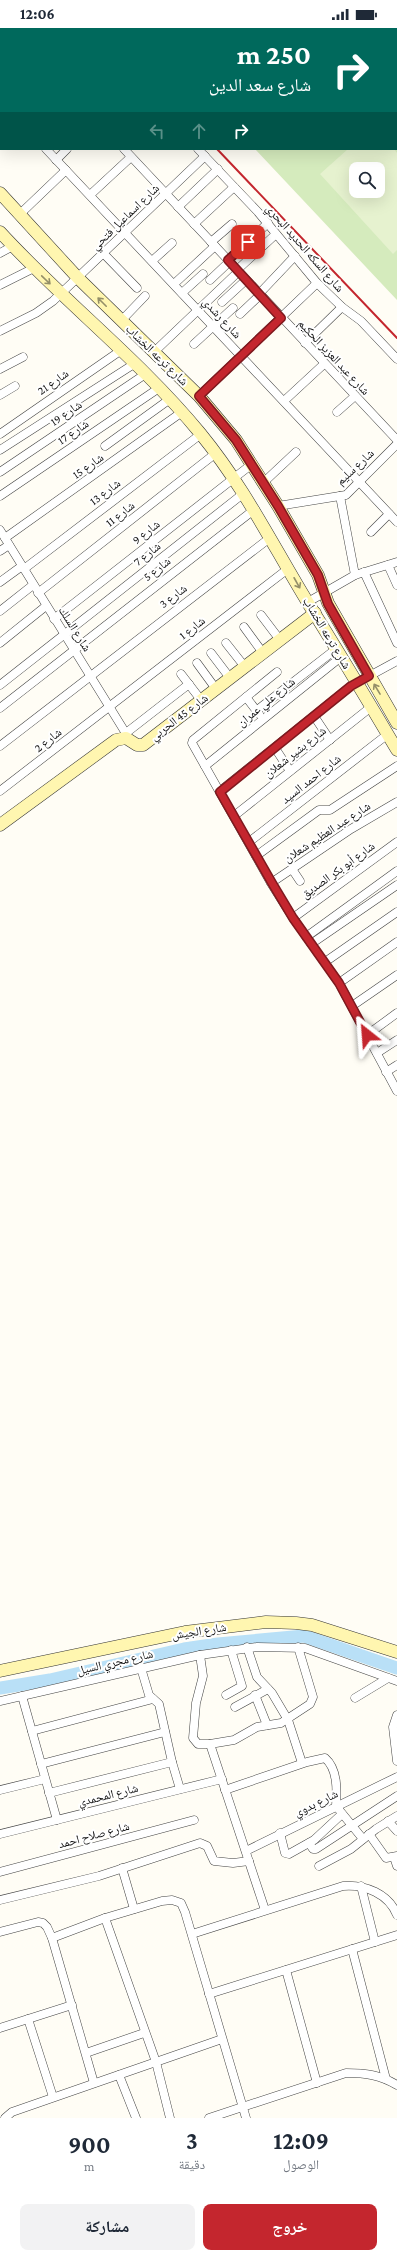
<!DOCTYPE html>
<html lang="ar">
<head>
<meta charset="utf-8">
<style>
	:root { --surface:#fff; --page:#f2f2f3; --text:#1f2937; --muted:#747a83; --accent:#c4262e }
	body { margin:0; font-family:"Crimson Pro","Noto Naskh Arabic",serif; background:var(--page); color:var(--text); direction:rtl; height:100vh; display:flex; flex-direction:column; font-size:15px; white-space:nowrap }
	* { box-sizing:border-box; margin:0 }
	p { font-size:13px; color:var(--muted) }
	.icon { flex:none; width:22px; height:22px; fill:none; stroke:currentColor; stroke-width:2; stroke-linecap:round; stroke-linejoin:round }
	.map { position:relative; height:2090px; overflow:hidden; direction:ltr }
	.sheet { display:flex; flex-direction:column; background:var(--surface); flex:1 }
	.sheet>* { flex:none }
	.hud { position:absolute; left:0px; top:0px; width:397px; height:122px; box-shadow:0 4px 16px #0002; direction:rtl; background:#00695c; color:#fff; overflow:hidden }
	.controls { position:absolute; left:349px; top:134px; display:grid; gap:8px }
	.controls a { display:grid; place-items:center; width:36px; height:36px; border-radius:8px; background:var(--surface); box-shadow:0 4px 16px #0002; font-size:20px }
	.pin { position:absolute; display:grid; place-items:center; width:34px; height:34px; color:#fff; margin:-17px; border-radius:8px; box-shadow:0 2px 6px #0006 }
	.me { position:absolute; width:44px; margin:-22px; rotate:332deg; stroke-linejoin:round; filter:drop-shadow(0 0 3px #0008) }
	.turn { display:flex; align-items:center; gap:14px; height:84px; padding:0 20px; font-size:18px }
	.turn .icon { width:52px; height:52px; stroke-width:2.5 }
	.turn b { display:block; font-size:28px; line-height:34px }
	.lanes { display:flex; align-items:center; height:38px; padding:0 20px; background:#0003; justify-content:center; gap:20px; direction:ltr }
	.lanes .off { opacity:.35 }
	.eta { display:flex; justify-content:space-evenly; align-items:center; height:68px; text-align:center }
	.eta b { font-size:24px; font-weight:700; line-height:28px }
	.button { display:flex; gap:8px; margin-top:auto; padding:8px 20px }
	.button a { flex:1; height:46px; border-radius:8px; background:var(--accent); color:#fff; font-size:16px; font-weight:700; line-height:46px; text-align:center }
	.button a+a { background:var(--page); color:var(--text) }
	.status { display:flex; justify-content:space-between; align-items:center; height:28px; padding:0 20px; background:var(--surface); direction:ltr }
	.status svg { height:11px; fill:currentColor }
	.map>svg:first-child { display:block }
	.green { fill:#d5ebbd; fill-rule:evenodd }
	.pitch { fill:#e6f2cf; fill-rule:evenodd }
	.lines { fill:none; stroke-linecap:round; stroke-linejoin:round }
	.river { stroke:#b9e0f7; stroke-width:13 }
	.street-casing { stroke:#444; stroke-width:9 }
	.secondary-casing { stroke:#333; stroke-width:13 }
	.highway-casing { stroke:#222; stroke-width:16 }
	.street { stroke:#fff; stroke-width:8 }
	.secondary { stroke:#fff6b0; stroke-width:12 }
	.highway { stroke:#f5a25d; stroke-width:15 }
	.rail { stroke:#c4262e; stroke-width:2 }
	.oneway { stroke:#948f68 }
	.route-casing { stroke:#7f191e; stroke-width:10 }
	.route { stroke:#c4262e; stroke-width:7 }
	.labels { text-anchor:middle; stroke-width:4; stroke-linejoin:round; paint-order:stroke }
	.street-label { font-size:12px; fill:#111; stroke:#fff }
</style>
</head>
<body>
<div class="status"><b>12:06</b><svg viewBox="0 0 49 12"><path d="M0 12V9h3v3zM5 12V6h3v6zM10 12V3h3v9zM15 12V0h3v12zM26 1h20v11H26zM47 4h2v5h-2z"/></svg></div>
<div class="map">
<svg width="397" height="2090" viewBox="0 0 397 2090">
	<rect width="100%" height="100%" fill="#fffdf5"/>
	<g class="green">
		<path d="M139 0H269L270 1H140Z"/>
		<path d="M396 64 397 65V272L255 121H396ZM356 141H378V163H356Z"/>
	</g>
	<path class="pitch" d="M348 121H394L397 125V222L393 226 320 146ZM356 141H378V163H356Z"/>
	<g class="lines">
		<path class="river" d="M0 1660 50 1652 184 1621 218 1616 304 1608 397 1640"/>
		<g class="street-casing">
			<g id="street">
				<path d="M9 0 10 1"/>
				<path d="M85 0 86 1"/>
				<path d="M43 1 45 0"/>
				<path d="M0 31 1 30"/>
				<path d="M0 62 1 61"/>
				<path d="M0 72 1 73"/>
				<path d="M0 90 1 89"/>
				<path d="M46 121 397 494"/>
				<path d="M124 121 397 412"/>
				<path d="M198 121 258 184 317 255 342 279 361 293 397 331"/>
				<path d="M56 132 67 121"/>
				<path d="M90 167 131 129"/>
				<path d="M178 179 218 141"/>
				<path d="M20 186 66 142"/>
				<path d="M194 196 234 159"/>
				<path d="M211 214 232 196"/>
				<path d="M0 225 13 218"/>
				<path d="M104 226 137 260"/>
				<path d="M228 232 268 195"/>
				<path d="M152 233 172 215"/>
				<path d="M237 242 276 206"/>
				<path d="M210 252 229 234"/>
				<path d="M174 256 215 218"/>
				<path d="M0 257 34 240"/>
				<path d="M182 265 203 246"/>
				<path d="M259 266 295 228"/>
				<path d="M222 274 246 252"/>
				<path d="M240 286 260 267"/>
				<path d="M121 293 145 268"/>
				<path d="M0 303 36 285 53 273 205 128"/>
				<path d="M305 315 342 279"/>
				<path d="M194 316 233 280"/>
				<path d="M154 324 238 244"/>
				<path d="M0 341 23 329"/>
				<path d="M0 367 15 358"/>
				<path d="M199 368 317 255"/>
				<path d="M284 373 324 336"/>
				<path d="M337 384 355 368"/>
				<path d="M0 406 120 323"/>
				<path d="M105 418 170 371"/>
				<path d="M0 422 134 336"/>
				<path d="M0 444 144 347"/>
				<path d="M264 454 296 424"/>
				<path d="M0 468 159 360"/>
				<path d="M340 468 355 547"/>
				<path d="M278 478 346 467 397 416"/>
				<path d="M0 502 130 712"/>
				<path d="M371 504 389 486"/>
				<path d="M5 510 182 384"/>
				<path d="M0 523 9 517"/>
				<path d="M388 537 397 557"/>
				<path d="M24 541 201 406"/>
				<path d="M364 544 397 615"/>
				<path d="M0 554 22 538"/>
				<path d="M38 565 216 425"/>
				<path d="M308 574 355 547 397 534"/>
				<path d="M0 583 33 557"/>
				<path d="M261 587 280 612"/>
				<path d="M54 591 252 436"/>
				<path d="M244 599 263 625"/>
				<path d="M0 615 46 578"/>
				<path d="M226 615 245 639"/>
				<path d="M211 625 230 650"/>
				<path d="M197 635 216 661"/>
				<path d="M277 644 193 712 192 715 271 855 293 890 339 955 397 1063"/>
				<path d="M181 646 201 672"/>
				<path d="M0 657 244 465"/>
				<path d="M246 669 259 686"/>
				<path d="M0 680 255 481"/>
				<path d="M256 683 336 621"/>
				<path d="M314 688 330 712"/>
				<path d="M126 705 189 656"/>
				<path d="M0 718 271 509"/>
				<path d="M275 720 290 743"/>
				<path d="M205 738 341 629"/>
				<path d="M0 763 289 540"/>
				<path d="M220 763 351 658 397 633"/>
				<path d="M234 788 371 679"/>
				<path d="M249 814 388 706"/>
				<path d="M256 828 319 782H330L397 738"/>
				<path d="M292 841 300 853"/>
				<path d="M271 855 351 801 397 774"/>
				<path d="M293 890 397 814"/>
				<path d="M306 909 397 843"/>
				<path d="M311 916 397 857"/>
				<path d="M325 934 397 884"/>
				<path d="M339 955 397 914"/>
				<path d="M352 978 397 947"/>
				<path d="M367 1007 397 985"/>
				<path d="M377 1025 397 1012"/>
				<path d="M386 1044 397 1037"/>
				<path d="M247 1619 257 1649 272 1665 288 1692 302 1735"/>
				<path d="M200 1627 203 1648 196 1675 193 1710 198 1716H210L234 1712 257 1699 281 1695 310 1676 313 1669 298 1619"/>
				<path d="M226 1667 242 1658 231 1622"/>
				<path d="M255 1667 267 1697"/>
				<path d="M22 1668 57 1792"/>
				<path d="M355 1670 388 1650"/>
				<path d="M0 1673 200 1627 257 1619 305 1620 397 1653"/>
				<path d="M235 1679 268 1661"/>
				<path d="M397 1687 393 1699 397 1733"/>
				<path d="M32 1703 153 1671"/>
				<path d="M210 1716 265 1882"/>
				<path d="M172 1734 180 1761"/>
				<path d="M41 1736 165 1704"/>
				<path d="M0 1762 45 1751"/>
				<path d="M225 1762 307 1734 325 1730C338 1741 337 1763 336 1778L363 1811"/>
				<path d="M49 1765 172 1734 159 1676 149 1667 141 1640"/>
				<path d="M388 1793 397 1803"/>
				<path d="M280 1805 285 1825 289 1826 314 1812 342 1786"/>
				<path d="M0 1806 222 1751"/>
				<path d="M369 1806 386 1830 397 1828"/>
				<path d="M309 1815 313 1821H316L397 1768"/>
				<path d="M246 1823 397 1749"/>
				<path d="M394 1829 397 1838"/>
				<path d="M319 1838 351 1821 376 1801 397 1788"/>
				<path d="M122 1840 134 1881"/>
				<path d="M0 1844 194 1792"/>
				<path d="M361 1858 375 1914"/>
				<path d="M0 1872 99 1848 200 1815 207 1818 214 1833 233 1835 249 1833"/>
				<path d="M105 1890 156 2034 170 2090"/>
				<path d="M0 1904 38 1894 43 1895 47 1899 52 1910 94 2055"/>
				<path d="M192 1906 343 1858C365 1856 389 1866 397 1887"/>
				<path d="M52 1910 105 1890 162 1873 172 1872 181 1875 185 1884 246 2090"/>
				<path d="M352 1921 386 2051"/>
				<path d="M286 1942 317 2055"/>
				<path d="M209 1966 397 1907"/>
				<path d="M28 1991 53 2069"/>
				<path d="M0 2000 72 1977"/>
				<path d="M86 2025 144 2005"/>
				<path d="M119 2047 136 2090"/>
				<path d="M5 2090 12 2084 222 2011"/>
				<path d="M209 2090 346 2045C366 2045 380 2047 397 2057"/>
			</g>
		</g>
		<g class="secondary-casing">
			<g id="secondary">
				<path d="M0 165 78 250 199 368 236 412 278 478 318 547 328 575 397 695"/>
				<path d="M0 204C63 273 140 332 200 405 245 460 272 516 308 575 338 623 368 673 397 722"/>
				<path d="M0 797 116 712 126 710 137 717H143L315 585"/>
				<path d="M0 1643 185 1604 266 1594 296 1595 312 1597 397 1624"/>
			</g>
		</g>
		<g class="highway-casing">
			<g id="highway">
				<path d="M363 0 365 1"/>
				<path d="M396 17 397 18"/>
			</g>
		</g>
		<use href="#street" class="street"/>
		<use href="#secondary" class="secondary"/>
		<use href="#highway" class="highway"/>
		<g class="rail">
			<path d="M101 0 102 1"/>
			<path d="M217 121 397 310"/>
		</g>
	</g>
	<defs><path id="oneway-shaft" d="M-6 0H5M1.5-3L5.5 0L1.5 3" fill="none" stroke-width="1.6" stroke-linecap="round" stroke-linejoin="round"/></defs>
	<g class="oneway">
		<use href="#oneway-shaft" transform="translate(46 252) rotate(44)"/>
		<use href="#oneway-shaft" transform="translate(102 274) rotate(-135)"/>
		<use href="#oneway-shaft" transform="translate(297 555) rotate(61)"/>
		<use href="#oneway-shaft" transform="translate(377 661) rotate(-121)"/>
	</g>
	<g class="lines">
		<g class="route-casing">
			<path id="route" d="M248 214 228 232 281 290 199 368 236 412 278 478 318 547 328 576 369 648 351 658 220 764 272 855 293 890 339 955 367 1007"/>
		</g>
		<use href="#route" class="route"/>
	</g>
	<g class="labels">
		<g class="street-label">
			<text transform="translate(125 189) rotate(-44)" y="4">شارع اسماعيل فتحي</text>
			<text transform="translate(305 220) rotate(49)" y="4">شارع السكه الحديد البحري</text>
			<text transform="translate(222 290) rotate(47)" y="4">شارع رشدي</text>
			<text transform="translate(157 327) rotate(44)" y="4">شارع ترعه الخشاب</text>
			<text transform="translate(334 329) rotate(47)" y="4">شارع عبد العزيز الحكيم</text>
			<text transform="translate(53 354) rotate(-35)" y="4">شارع 21</text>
			<text transform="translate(66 385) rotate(-34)" y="4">شارع 19</text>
			<text transform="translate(73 404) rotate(-34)" y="4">شارع 17</text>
			<text transform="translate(88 438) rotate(-35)" y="4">شارع 15</text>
			<text transform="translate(355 439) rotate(-43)" y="4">شارع سليم</text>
			<text transform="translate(105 464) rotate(-37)" y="4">شارع 13</text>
			<text transform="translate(120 486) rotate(-38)" y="4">شارع 11</text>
			<text transform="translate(146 504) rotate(-38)" y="4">شارع 9</text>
			<text transform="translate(147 526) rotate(-38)" y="4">شارع 7</text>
			<text transform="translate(157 541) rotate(-38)" y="4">شارع 5</text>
			<text transform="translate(173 568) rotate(-37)" y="4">شارع 3</text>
			<text transform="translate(192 600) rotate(-38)" y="4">شارع 1</text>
			<text transform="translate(75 601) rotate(58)" y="4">شارع السلك</text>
			<text transform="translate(327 605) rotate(59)" y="4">شارع ترعه الخشاب</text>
			<text transform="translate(266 674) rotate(-39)" y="4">شارع علي عمران</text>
			<text transform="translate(179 689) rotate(-37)" y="4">شارع 45 الحربي</text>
			<text transform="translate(48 712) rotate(-38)" y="4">شارع 2</text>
			<text transform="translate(295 724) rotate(-38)" y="4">شارع بشير شعلان</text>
			<text transform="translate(311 751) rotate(-38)" y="4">شارع احمد السيد</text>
			<text transform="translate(327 804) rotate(-33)" y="4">شارع عبد العظيم شعلان</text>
			<text transform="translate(338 842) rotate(-36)" y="4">شارع أبو بكر الصديق</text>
			<text transform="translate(199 1603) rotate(-9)" y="4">شارع الجيش</text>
			<text transform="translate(115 1634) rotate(-13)" y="4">شارع مجري السيل</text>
			<text transform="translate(108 1767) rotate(-14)" y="4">شارع المحمدي</text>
			<text transform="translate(316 1775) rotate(-26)" y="4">شارع بدوي</text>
			<text transform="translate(94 1807) rotate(-15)" y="4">شارع صلاح احمد</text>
		</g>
	</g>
</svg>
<div class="controls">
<a><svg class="icon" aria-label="search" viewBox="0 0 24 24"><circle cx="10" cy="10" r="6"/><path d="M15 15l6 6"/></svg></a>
</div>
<div class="pin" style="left:248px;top:214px;background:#d93025"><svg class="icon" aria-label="arrive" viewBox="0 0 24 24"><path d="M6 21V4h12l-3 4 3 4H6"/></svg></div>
<svg class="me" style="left:367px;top:1007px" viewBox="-20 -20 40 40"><path d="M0-17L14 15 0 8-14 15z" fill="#c4262e" stroke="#fff" stroke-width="4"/></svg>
<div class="hud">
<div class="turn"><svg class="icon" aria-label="right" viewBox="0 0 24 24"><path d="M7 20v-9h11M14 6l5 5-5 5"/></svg><div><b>250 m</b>شارع سعد الدين</div></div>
<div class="lanes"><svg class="icon off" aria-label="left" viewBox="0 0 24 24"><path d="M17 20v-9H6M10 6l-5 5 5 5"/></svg><svg class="icon off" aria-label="ahead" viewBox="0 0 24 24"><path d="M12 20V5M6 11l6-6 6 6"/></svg><svg class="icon" aria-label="right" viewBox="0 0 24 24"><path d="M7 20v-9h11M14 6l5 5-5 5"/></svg></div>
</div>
</div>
<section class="sheet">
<div class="eta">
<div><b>12:09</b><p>الوصول</p></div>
<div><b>3</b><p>دقيقة</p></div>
<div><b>900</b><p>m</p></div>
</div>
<div class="button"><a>خروج</a><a>مشاركة</a></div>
</section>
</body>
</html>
